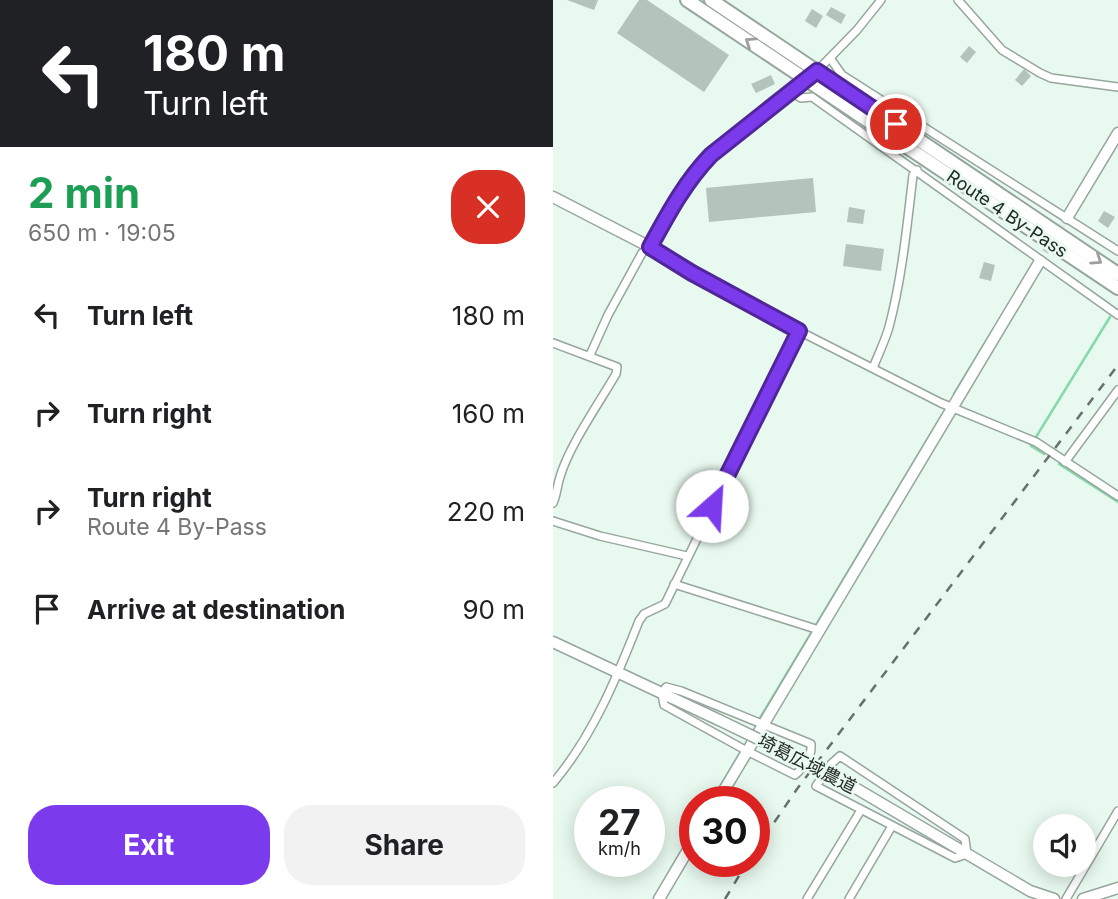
<!DOCTYPE html>
<html lang="en">
<head>
<meta charset="utf-8">
<style>
	:root { --surface:#fff; --page:#f2f2f2; --text:#202124; --muted:#757577; --accent:#7c3aed }
	body { margin:0; font-family:Inter,"Noto Sans JP",sans-serif; background:var(--page); color:var(--text); height:100vh; display:flex; flex-direction:column; font-size:26px; white-space:nowrap }
	* { box-sizing:border-box; margin:0 }
	p { font-size:23px; color:var(--muted) }
	.icon { flex:none; width:38px; height:38px; fill:none; stroke:currentColor; stroke-width:2; stroke-linecap:round; stroke-linejoin:round }
	.map { position:relative; flex:1; overflow:hidden }
	.sheet { display:flex; flex-direction:column; background:var(--surface); width:553px }
	.sheet>* { flex:none }
	.guide { background:#202124; color:#fff; overflow:hidden }
	.tools { position:absolute; left:480px; top:814px; display:grid; gap:14px }
	.tools a { display:grid; place-items:center; width:63px; height:63px; border-radius:50%; background:var(--surface); box-shadow:0 4px 18px #0003; font-size:35px }
	.speed { position:absolute; left:21px; top:786px; display:flex; gap:14px; font-size:35px; font-weight:700; text-align:center }
	.speed>* { display:grid; place-content:center; width:91px; height:91px; border-radius:50%; background:var(--surface); box-shadow:0 4px 18px #0003; line-height:1 }
	.speed small { font-size:18px; font-weight:400 }
	.speed .limit { border:10px solid #d22; background:#fff; color:#111 }
	.pin { position:absolute; display:grid; place-items:center; width:60px; height:60px; color:#fff; margin:-30px; border:4px solid #fff; border-radius:50%; box-shadow:0 2px 7px #0007 }
	.me { position:absolute; width:77px; margin:-38px; rotate:26deg; stroke-linejoin:round; filter:drop-shadow(0 0 5px #0008) }
	.turn { display:flex; align-items:center; gap:24px; height:147px; padding:0 28px; font-size:32px }
	.turn .icon { width:91px; height:91px; stroke-width:2.5 }
	.turn b { display:block; font-size:49px; line-height:60px }
	.round { display:grid; place-items:center; flex:none; width:74px; height:74px; border-radius:28px; background:var(--page) }
	.summary { display:flex; align-items:center; justify-content:space-between; height:119px; padding:0 28px }
	h1 { font-size:42px; font-weight:700; line-height:52px; color:#1e9e55 }
	.button { display:flex; gap:14px; margin-top:auto; padding:14px 28px }
	.button a { flex:1; height:80px; border-radius:28px; background:var(--accent); color:#fff; font-size:28px; font-weight:700; line-height:80px; text-align:center }
	.button a+a { background:var(--page); color:var(--text) }
	ul { padding:0; list-style:none }
	li { display:flex; align-items:center; gap:21px; height:98px; padding:0 28px }
	li div { flex:1 }
	li b { display:block; font-size:26px }
	li em { font-style:normal }
	main { display:flex; flex:1; min-height:0 }
	.map>svg:first-child { display:block }
	.lines { fill:none; stroke-linecap:round; stroke-linejoin:round }
	.stream { stroke:#85d9ab; stroke-width:2.5 }
	.building { fill:#b3c4ba }
	.street-tunnel { stroke:#c1cfc7; stroke-width:7; stroke-dasharray:7 3.5; stroke-linecap:butt }
	.street-casing { stroke:#96a69c; stroke-width:10 }
	.secondary-casing { stroke:#96a69c; stroke-width:13 }
	.highway-casing { stroke:#96a69c; stroke-width:16 }
	.street { stroke:#fff; stroke-width:7 }
	.secondary { stroke:#fff; stroke-width:10 }
	.highway { stroke:#fff; stroke-width:12 }
	.rail { stroke:#67706b; stroke-width:2.5; stroke-dasharray:9 9; stroke-linecap:butt }
	.secondary-bridge-casing { stroke:#96a69c; stroke-width:13; stroke-linecap:butt }
	.secondary-bridge { stroke:#fff; stroke-width:10 }
	.oneway { stroke:#9c9f9d }
	.route-casing { stroke:#51269a; stroke-width:18 }
	.route { stroke:#7c3aed; stroke-width:12 }
	.labels { text-anchor:middle; stroke-width:5; stroke-linejoin:round; paint-order:stroke }
	.street-label { font-size:18px; fill:#232926; stroke:#e8f9ef }
</style>
</head>
<body>
<main>
<section class="sheet">
<div class="guide">
<div class="turn"><svg class="icon" aria-label="left" viewBox="0 0 24 24"><path d="M17 20v-9H6M10 6l-5 5 5 5"/></svg><div><b>180 m</b>Turn left</div></div>
</div>
<div class="summary"><div><h1>2 min</h1><p>650 m · 19:05</p></div><a class="round" style="background:#d93025;color:#fff"><svg class="icon" aria-label="close" viewBox="0 0 24 24"><path d="M6 6l12 12M18 6L6 18"/></svg></a></div>
<ul>
<li><svg class="icon" aria-label="left" viewBox="0 0 24 24"><path d="M17 20v-9H6M10 6l-5 5 5 5"/></svg><div><b>Turn left</b></div><em>180 m</em></li>
<li><svg class="icon" aria-label="right" viewBox="0 0 24 24"><path d="M7 20v-9h11M14 6l5 5-5 5"/></svg><div><b>Turn right</b></div><em>160 m</em></li>
<li><svg class="icon" aria-label="right" viewBox="0 0 24 24"><path d="M7 20v-9h11M14 6l5 5-5 5"/></svg><div><b>Turn right</b><p>Route 4 By-Pass</p></div><em>220 m</em></li>
<li><svg class="icon" aria-label="arrive" viewBox="0 0 24 24"><path d="M6 21V4h12l-3 4 3 4H6"/></svg><div><b>Arrive at destination</b></div><em>90 m</em></li>
</ul>
<div class="button"><a>Exit</a><a>Share</a></div>
</section>
<div class="map">
<svg width="565" height="899" viewBox="0 0 565 899">
	<rect width="100%" height="100%" fill="#e8f9ef"/>
	<g class="lines">
		<g class="stream">
			<path d="M401 394 441 328"/>
			<path d="M483 437 557 317"/>
			<path d="M478 446 491 454"/>
			<path d="M506 464 565 502"/>
			<path d="M207 718 389 415"/>
			<path d="M158 802 187 753"/>
			<path d="M116 872 142 829"/>
		</g>
	</g>
	<g class="building">
		<path d="M14 0H45L41 10Z"/>
		<path d="M86 0H94L176 55 151 92 64 33Z"/>
		<path d="M278 7 293 15 288 24 273 15Z"/>
		<path d="M259 9 270 16 263 28 252 21Z"/>
		<path d="M416 46 423 52 414 63 407 57Z"/>
		<path d="M471 69 478 76 469 86 462 80Z"/>
		<path d="M218 75 222 84 203 93 198 84Z"/>
		<path d="M260 178 263 212 156 222 153 188Z"/>
		<path d="M296 207 312 210 310 224 294 222Z"/>
		<path d="M551 211 562 217 555 228 545 221Z"/>
		<path d="M293 244 331 249 328 271 290 266Z"/>
		<path d="M431 262 442 265 438 281 426 278Z"/>
	</g>
	<g class="lines">
		<path class="street-tunnel" d="M492 252 509 225"/>
		<g class="street-casing">
			<g id="street">
				<path d="M405 0 449 50 487 73 498 78 565 87"/>
				<path d="M277 58 289 75 565 251"/>
				<path d="M264 71 304 30 328 0"/>
				<path d="M239 93 248 98 259 97 565 315"/>
				<path d="M0 343 64 367 63 374C46 403 16 446 7 477 4 486 4 494 0 503"/>
				<path d="M37 355 55 315 89 253 97 247 139 273 246 331 388 403 483 442 565 496"/>
				<path d="M320 368C325 355 332 341 336 327 349 278 354 226 360 175L364 170"/>
				<path d="M512 462 565 390"/>
				<path d="M0 521 47 536 134 556"/>
				<path d="M121 584 266 630"/>
				<path d="M113 687 128 691 258 744C259 757 252 766 242 775L194 751 111 705 109 694Z"/>
				<path d="M287 756 412 839 414 854 402 858 263 786 278 764Z"/>
				<path d="M0 783C40 736 64 677 86 621L91 614 112 604 246 331"/>
				<path d="M254 899 308 810"/>
				<path d="M296 899 339 826"/>
				<path d="M513 899 565 811"/>
			</g>
		</g>
		<g class="secondary-casing">
			<g id="secondary">
				<path d="M0 197 97 247C115 214 132 182 158 155L258 77"/>
				<path d="M514 218 565 133"/>
				<path d="M0 642 166 720"/>
				<path d="M282 776 477 891 501 899"/>
				<path d="M164 802 487 261"/>
				<path d="M106 899 142 838"/>
				<path d="M530 899 565 888"/>
			</g>
		</g>
		<g class="highway-casing">
			<g id="highway">
				<path d="M134 0 565 288"/>
				<path d="M158 0 565 274"/>
			</g>
		</g>
		<use href="#street" class="street"/>
		<use href="#secondary" class="secondary"/>
		<use href="#highway" class="highway"/>
		<g class="rail">
			<path d="M201 852 244 789 565 365"/>
			<path d="M172 899 195 861"/>
		</g>
		<g class="secondary-bridge-casing">
			<path id="secondary-bridge" d="M166 720 282 776"/>
		</g>
		<use href="#secondary-bridge" class="secondary-bridge"/>
	</g>
	<defs><path id="oneway-chevron" d="M-2-3.5L2.5 0L-2 3.5" fill="none" stroke-width="1.6" stroke-linecap="round" stroke-linejoin="round" transform="scale(1.75)"/></defs>
	<g class="oneway">
		<use href="#oneway-chevron" transform="translate(197 42) rotate(-146)"/>
		<use href="#oneway-chevron" transform="translate(544 260) rotate(34)"/>
	</g>
	<g class="lines">
		<g class="route-casing">
			<path id="route" d="M159 506 246 331 139 273 97 247C115 214 132 182 158 155L264 71 343 124"/>
		</g>
		<use href="#route" class="route"/>
	</g>
	<g class="labels">
		<g class="street-label">
			<text transform="translate(454 214) rotate(34)" y="6">Route 4 By-Pass</text>
			<text transform="translate(254 764) rotate(27)" y="6">埼葛広域農道</text>
		</g>
	</g>
</svg>
<div class="tools">
<a><svg class="icon" aria-label="sound" viewBox="0 0 24 24"><path d="M4 9h4l5-4v14l-5-4H4zM17 9q2 3 0 6"/></svg></a>
</div>
<div class="speed"><div>27<small>km/h</small></div><div class="limit">30</div></div>
<div class="pin" style="left:343px;top:124px;background:#d93025"><svg class="icon" aria-label="arrive" viewBox="0 0 24 24"><path d="M6 21V4h12l-3 4 3 4H6"/></svg></div>
<svg class="me" style="left:159px;top:506px" viewBox="-20 -20 40 40"><circle r="19" fill="#fff"/><path d="M0-13L10 11 0 6-10 11z" fill="#7c3aed"/></svg>
</div>
</main>
</body>
</html>
